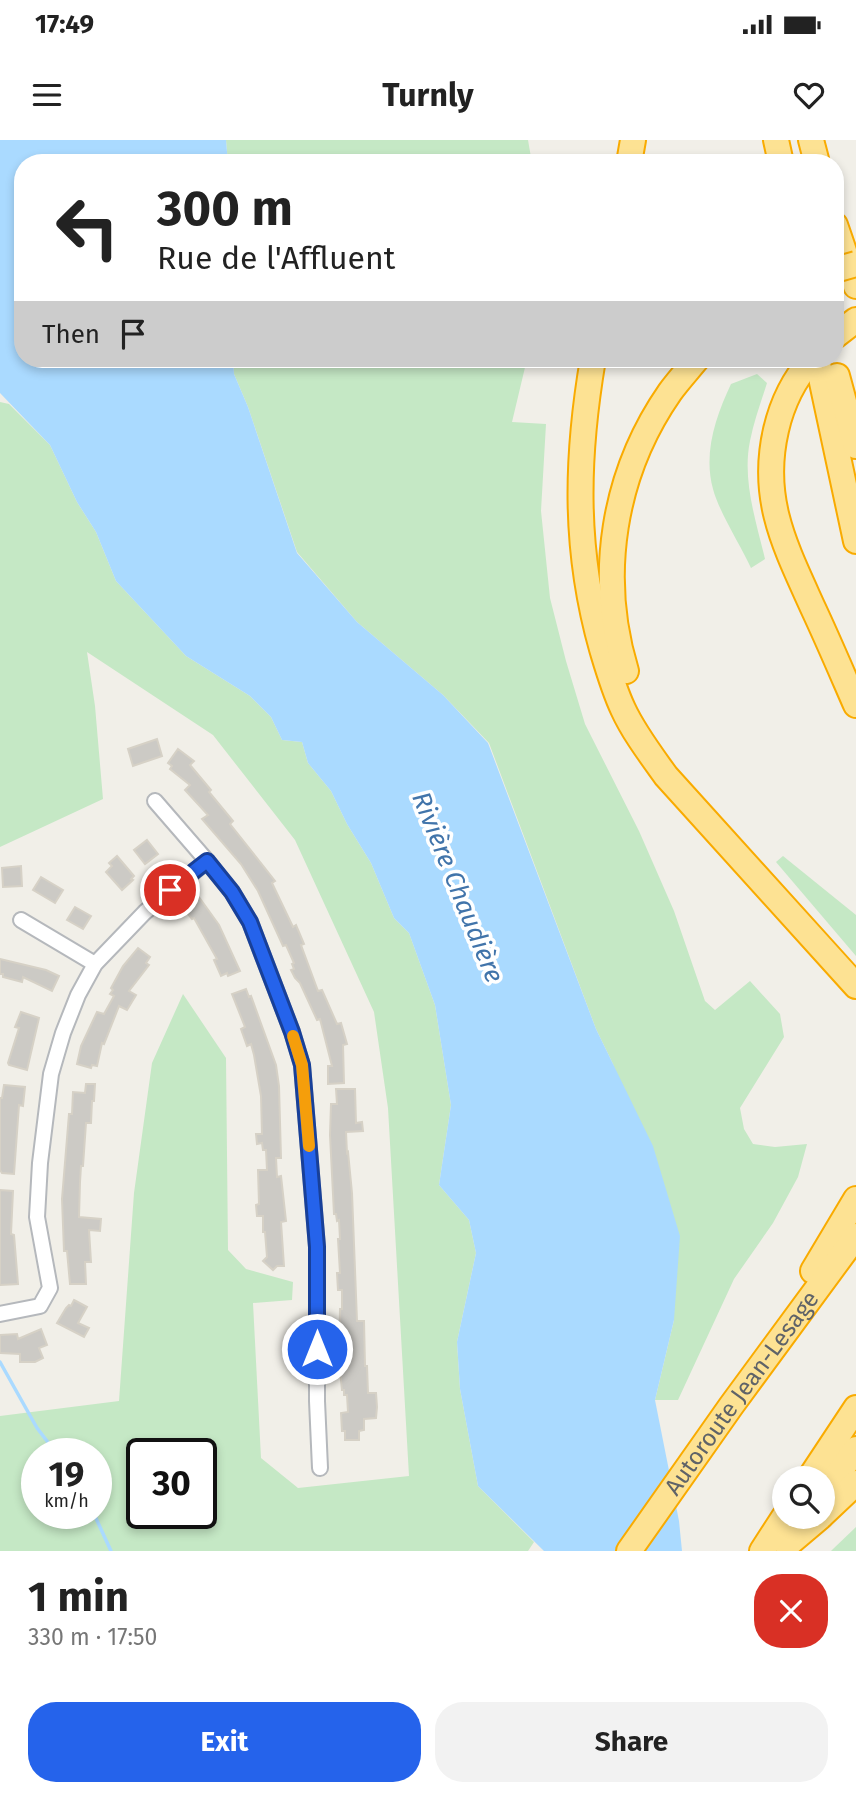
<!DOCTYPE html>
<html lang="en">
<head>
<meta charset="utf-8">
<style>
	:root { --surface:#fff; --page:#f2f2f2; --text:#222; --muted:#767676; --accent:#2563eb }
	body { margin:0; font-family:"Fira Sans",sans-serif; background:var(--page); color:var(--text); height:100vh; display:flex; flex-direction:column; font-size:26px; white-space:nowrap }
	* { box-sizing:border-box; margin:0 }
	p { font-size:23px; color:var(--muted) }
	.icon { flex:none; width:38px; height:38px; fill:none; stroke:currentColor; stroke-width:2; stroke-linecap:round; stroke-linejoin:round }
	.map { position:relative; height:1411px; overflow:hidden }
	.side { display:flex; flex-direction:column; background:var(--surface); flex:1 }
	.side>* { flex:none }
	.banner { position:absolute; left:14px; top:14px; width:830px; height:214px; border-radius:28px; box-shadow:0 4px 10px #0003; background:#fff; color:var(--text); overflow:hidden }
	.controls { position:absolute; left:772px; top:1326px; display:grid; gap:14px }
	.controls a { display:grid; place-items:center; width:63px; height:63px; border-radius:50%; background:var(--surface); box-shadow:0 4px 10px #0003; font-size:35px }
	.speed { position:absolute; left:21px; top:1298px; display:flex; gap:14px; font-size:35px; font-weight:700; text-align:center }
	.speed>* { display:grid; place-content:center; width:91px; height:91px; border-radius:50%; background:var(--surface); box-shadow:0 4px 10px #0003; line-height:1 }
	.speed small { font-size:18px; font-weight:400 }
	.speed .limit { border:4px solid #111; border-radius:10px; background:#fff; color:#111 }
	.pin { position:absolute; display:grid; place-items:center; width:60px; height:60px; color:#fff; margin:-30px; border:4px solid #fff; border-radius:50%; box-shadow:0 2px 7px #0007 }
	.me { position:absolute; width:77px; margin:-38px; rotate:0deg; stroke-linejoin:round; filter:drop-shadow(0 0 5px #0008) }
	.turn { display:flex; align-items:center; gap:24px; height:147px; padding:0 28px; font-size:32px }
	.turn .icon { width:91px; height:91px; stroke-width:2.5 }
	.turn b { display:block; font-size:49px; line-height:60px }
	.then { display:flex; align-items:center; height:66px; padding:0 28px; background:#0003; gap:14px; font-size:26px }
	.round { display:grid; place-items:center; flex:none; width:74px; height:74px; border-radius:28px; background:var(--page) }
	.headline { display:flex; align-items:center; justify-content:space-between; height:119px; padding:0 28px }
	h1 { font-size:42px; font-weight:700; line-height:52px }
	.button { display:flex; gap:14px; margin-top:auto; padding:14px 28px }
	.button a { flex:1; height:80px; border-radius:28px; background:var(--accent); color:#fff; font-size:28px; font-weight:700; line-height:80px; text-align:center }
	.button a+a { background:var(--page); color:var(--text) }
	.status { display:flex; justify-content:space-between; align-items:center; height:49px; padding:0 35px; background:var(--surface); direction:ltr }
	.status svg { height:19px; fill:currentColor }
	header { display:flex; justify-content:space-between; align-items:center; height:91px; padding:0 28px; background:var(--surface); font-size:32px; font-weight:700 }
	.map>svg:first-child { display:block }
	.green { fill:#c5e8c5; fill-rule:evenodd }
	.water { fill:#aadaff }
	.lines { fill:none; stroke-linecap:round; stroke-linejoin:round }
	.stream { stroke:#aadaff; stroke-width:3.5 }
	.building { fill:#cccac5; stroke:#d6d1c6; stroke-width:2 }
	.street-casing { stroke:#b5b8bc; stroke-width:18 }
	.highway-casing { stroke:#f9ab00; stroke-width:28 }
	.street { stroke:#fff; stroke-width:14 }
	.highway { stroke:#fde293; stroke-width:24 }
	.highway-bridge-casing { stroke:#f9ab00; stroke-width:28; stroke-linecap:butt }
	.highway-bridge { stroke:#fde293; stroke-width:24 }
	.route-casing { stroke:#184099; stroke-width:18 }
	.route { stroke:#2563eb; stroke-width:12 }
	.slow { stroke:#f59e0b; stroke-width:12 }
	.labels { text-anchor:middle; stroke-width:7; stroke-linejoin:round; paint-order:stroke }
	.street-label { font-size:24px; fill:#5f6368; stroke:#fff }
	.water-label { font-size:26px; font-style:italic; fill:#4174aa; stroke:#fff }
</style>
</head>
<body>
<div class="status"><b>17:49</b><svg viewBox="0 0 49 12"><path d="M0 12V9h3v3zM5 12V6h3v6zM10 12V3h3v9zM15 12V0h3v12zM26 1h20v11H26zM47 4h2v5h-2z"/></svg></div>
<header><svg class="icon" aria-label="menu" viewBox="0 0 24 24"><path d="M4 6h16M4 12h16M4 18h16"/></svg>Turnly<svg class="icon" aria-label="heart" viewBox="0 0 24 24"><path d="M12 20l-8-8c-3-5 5-10 8-4 3-6 11-1 8 4z"/></svg></header>
<div class="map">
<svg width="856" height="1411" viewBox="0 0 856 1411">
	<rect width="100%" height="100%" fill="#f1efe8"/>
	<g class="green">
		<path d="M226 0H528L532 23H228Z"/>
		<path d="M233 219H527L512 282 546 284 541 371 550 458 566 521 585 584 639 691 674 771 705 861 715 870 750 841 780 874 784 897 740 968 744 989 753 1004 775 1007 807 1004 798 1037 773 1083 734 1139 678 1260H655L674 1180 613 924 596 889 489 603 443 555 357 482 297 412 248 267 234 234Z"/>
		<path d="M757 234 767 243C761 262 754 281 750 301 742 340 756 381 765 419L751 428C741 406 719 372 713 349 703 313 716 276 731 244Z"/>
		<path d="M0 262 9 264 50 305 77 362 96 392 116 441 186 516 250 556 271 577 282 600 302 602 308 623 331 651 347 684 371 723 394 778 409 793 435 865 451 965 439 1045 469 1080 476 1113 457 1202 460 1249 478 1346 534 1402 528 1411H0V1276L119 1261 134 1053 152 923 183 854 226 918 228 1110 246 1129 293 1142 292 1160 253 1163 261 1318 298 1348 409 1336 388 968 374 872 295 700 213 595 87 512 95 566 103 659 0 707ZM37 1314H96V1374H37ZM142 1314H201V1374H142Z"/>
		<path d="M783 716 856 775V816L776 722Z"/>
		<path d="M856 1387V1411H831L833 1409Z"/>
	</g>
	<path class="water" d="M0 0H226L228 23H23V219H233L234 234 248 267 297 413 357 482 443 555 488 603 596 889 653 1006 680 1096 674 1180 655 1260 679 1381 682 1411H544L478 1346 460 1249 457 1202 476 1113 469 1080 439 1045 451 965 435 865 409 793 394 778 371 723 347 684 331 651 308 623 302 602 282 600 271 577 250 556 186 516 116 441 96 392 77 362 50 305 0 253Z"/>
	<g class="lines">
		<g class="stream">
			<path d="M0 1222 37 1288 57 1314"/>
			<path d="M94 1374 111 1411"/>
		</g>
	</g>
	<g class="building">
		<path d="M157 599 162 616 133 626 128 609Z"/>
		<path d="M178 609 194 621 190 625 211 650 209 652 233 681 230 684 275 741 272 743 293 787 296 785 304 804 301 805 318 851 322 850 337 884 341 883 347 904 343 905 344 943 328 944V926H332L320 879 317 880 300 843 295 838 291 830 294 829 292 824 294 823 286 805 283 806 258 751 241 724 202 679 208 675 185 650 190 645 170 629 172 626 168 623Z"/>
		<path d="M147 700 158 714 145 724 134 710Z"/>
		<path d="M117 716 134 736 131 739 133 740 122 750 106 732 112 726 109 723Z"/>
		<path d="M21 726 22 746 3 747 2 728Z"/>
		<path d="M41 737 63 750 55 763 33 750Z"/>
		<path d="M196 753 219 785 240 831 228 836 227 833 221 836 214 820 217 819 194 778 192 779 180 764Z"/>
		<path d="M75 767 91 776 83 789 67 780Z"/>
		<path d="M138 808 150 817 146 823 149 825 129 851 136 855 127 870 119 866 104 904 102 903 97 926 92 925 91 928 77 924 81 906 97 872 104 874 114 856 110 854 113 850 111 848 123 826Z"/>
		<path d="M0 819 46 830 59 836 52 851 23 837 22 842 3 837V834H0Z"/>
		<path d="M246 849 249 857 251 856 276 925 279 946 281 1018H276L277 1037 281 1036 286 1081 281 1082 284 1126H277L273 1130 263 1121 267 1117 265 1092H263V1076H257L256 1065 259 1064 258 1030H267L266 1010H263L262 1003 257 1004 256 994H262L261 956 254 915 251 904 247 906 241 889 245 887 232 854Z"/>
		<path d="M21 872 39 878 27 930 9 925 8 923 19 888 15 887Z"/>
		<path d="M86 944H95L94 961H92L91 983H86L83 1026H81L80 1042 79 1077 101 1079 100 1091 89 1090 91 1122H85L86 1144H70L67 1111H64L62 1059 69 974H72L73 952 85 953Z"/>
		<path d="M4 945 25 947 23 966 19 965 14 1034 2 1033 0 1030V958H2Z"/>
		<path d="M336 949H355L356 983 362 982 363 991 346 992 347 1013 348 1012 352 1053 357 1181H364L365 1226H367L368 1253H376L377 1267 376 1278 364 1279V1290L359 1291V1300H345V1291H342L341 1273 348 1272 347 1255H344V1250H342L339 1220 340 1169H342V1150H338L337 1133H340L338 1099H340L339 1080 337 1081 336 1074H334L330 995 331 964H337Z"/>
		<path d="M0 1050 13 1051 11 1094 14 1095 18 1144 0 1145Z"/>
		<path d="M74 1160 87 1167 78 1183 89 1188 84 1197 57 1183 66 1168 69 1165 71 1166Z"/>
		<path d="M41 1189 47 1205 39 1208 43 1218 35 1222H20V1214L0 1213V1195L17 1194 18 1199Z"/>
	</g>
	<g class="lines">
		<g class="street-casing">
			<g id="street">
				<path d="M155 661 207 721"/>
				<path d="M21 780 95 824"/>
				<path d="M0 1174 40 1166 50 1148 37 1077 40 1023 51 934 63 893 78 855 95 824 145 772 207 721 232 752 250 782 292 892 302 925 317 1107V1261L320 1328"/>
			</g>
		</g>
		<g class="highway-casing">
			<g id="highway">
				<path d="M776 0 781 23"/>
				<path d="M811 0 817 23"/>
				<path d="M629 23 633 0"/>
				<path d="M835 85 856 146"/>
				<path d="M835 196 856 180"/>
				<path d="M593 219C576 319 574 410 602 509 608 529 614 550 623 569 634 593 651 615 666 636L856 846"/>
				<path d="M812 219C794 239 782 264 776 290 760 359 785 406 813 468 828 500 842 533 856 565"/>
				<path d="M817 219 856 401"/>
				<path d="M837 236 856 306"/>
				<path d="M626 531C597 436 613 334 670 252 678 241 688 230 697 219"/>
				<path d="M813 1131 856 1059"/>
				<path d="M809 1339 856 1268"/>
				<path d="M822 1356 856 1309"/>
				<path d="M822 1375 856 1343"/>
				<path d="M787 1405 820 1377"/>
				<path id="s1" d="M629 1411 731 1266 856 1096"/>
				<path d="M762 1411 784 1377"/>
			</g>
		</g>
		<use href="#street" class="street"/>
		<use href="#highway" class="highway"/>
		<g class="highway-bridge-casing">
			<path id="highway-bridge" d="M835 130 856 124"/>
		</g>
		<use href="#highway-bridge" class="highway-bridge"/>
	</g>
	<g class="lines">
		<g class="route-casing">
			<path id="route" d="M170 750 207 721 232 752 250 782 292 892 302 925 317 1107V1209"/>
		</g>
		<use href="#route" class="route"/>
		<path class="slow" d="M293 896 302 925 309 1006"/>
	</g>
	<g class="labels">
		<g class="street-label">
			<text dy="8" stroke="none"><textPath href="#s1" startOffset="194">Autoroute Jean-Lesage</textPath></text>
		</g>
		<g class="water-label">
			<text transform="translate(458 747) rotate(68)" y="9">Rivière Chaudière</text>
		</g>
	</g>
</svg>
<div class="controls">
<a><svg class="icon" aria-label="search" viewBox="0 0 24 24"><circle cx="10" cy="10" r="6"/><path d="M15 15l6 6"/></svg></a>
</div>
<div class="speed"><div>19<small>km/h</small></div><div class="limit">30</div></div>
<div class="pin" style="left:170px;top:750px;background:#d93025"><svg class="icon" aria-label="arrive" viewBox="0 0 24 24"><path d="M6 21V4h12l-3 4 3 4H6"/></svg></div>
<svg class="me" style="left:317px;top:1209px" viewBox="-20 -20 40 40"><circle r="17" fill="#2563eb" stroke="#fff" stroke-width="3"/><path d="M0-11L8 9 0 5-8 9z" fill="#fff"/></svg>
<div class="banner">
<div class="turn"><svg class="icon" aria-label="left" viewBox="0 0 24 24"><path d="M17 20v-9H6M10 6l-5 5 5 5"/></svg><div><b>300 m</b>Rue de l'Affluent</div></div>
<div class="then">Then<svg class="icon" aria-label="arrive" viewBox="0 0 24 24"><path d="M6 21V4h12l-3 4 3 4H6"/></svg></div>
</div>
</div>
<section class="side">
<div class="headline"><div><h1>1 min</h1><p>330 m · 17:50</p></div><a class="round" style="background:#d93025;color:#fff"><svg class="icon" aria-label="close" viewBox="0 0 24 24"><path d="M6 6l12 12M18 6L6 18"/></svg></a></div>
<div class="button"><a>Exit</a><a>Share</a></div>
</section>
</body>
</html>
